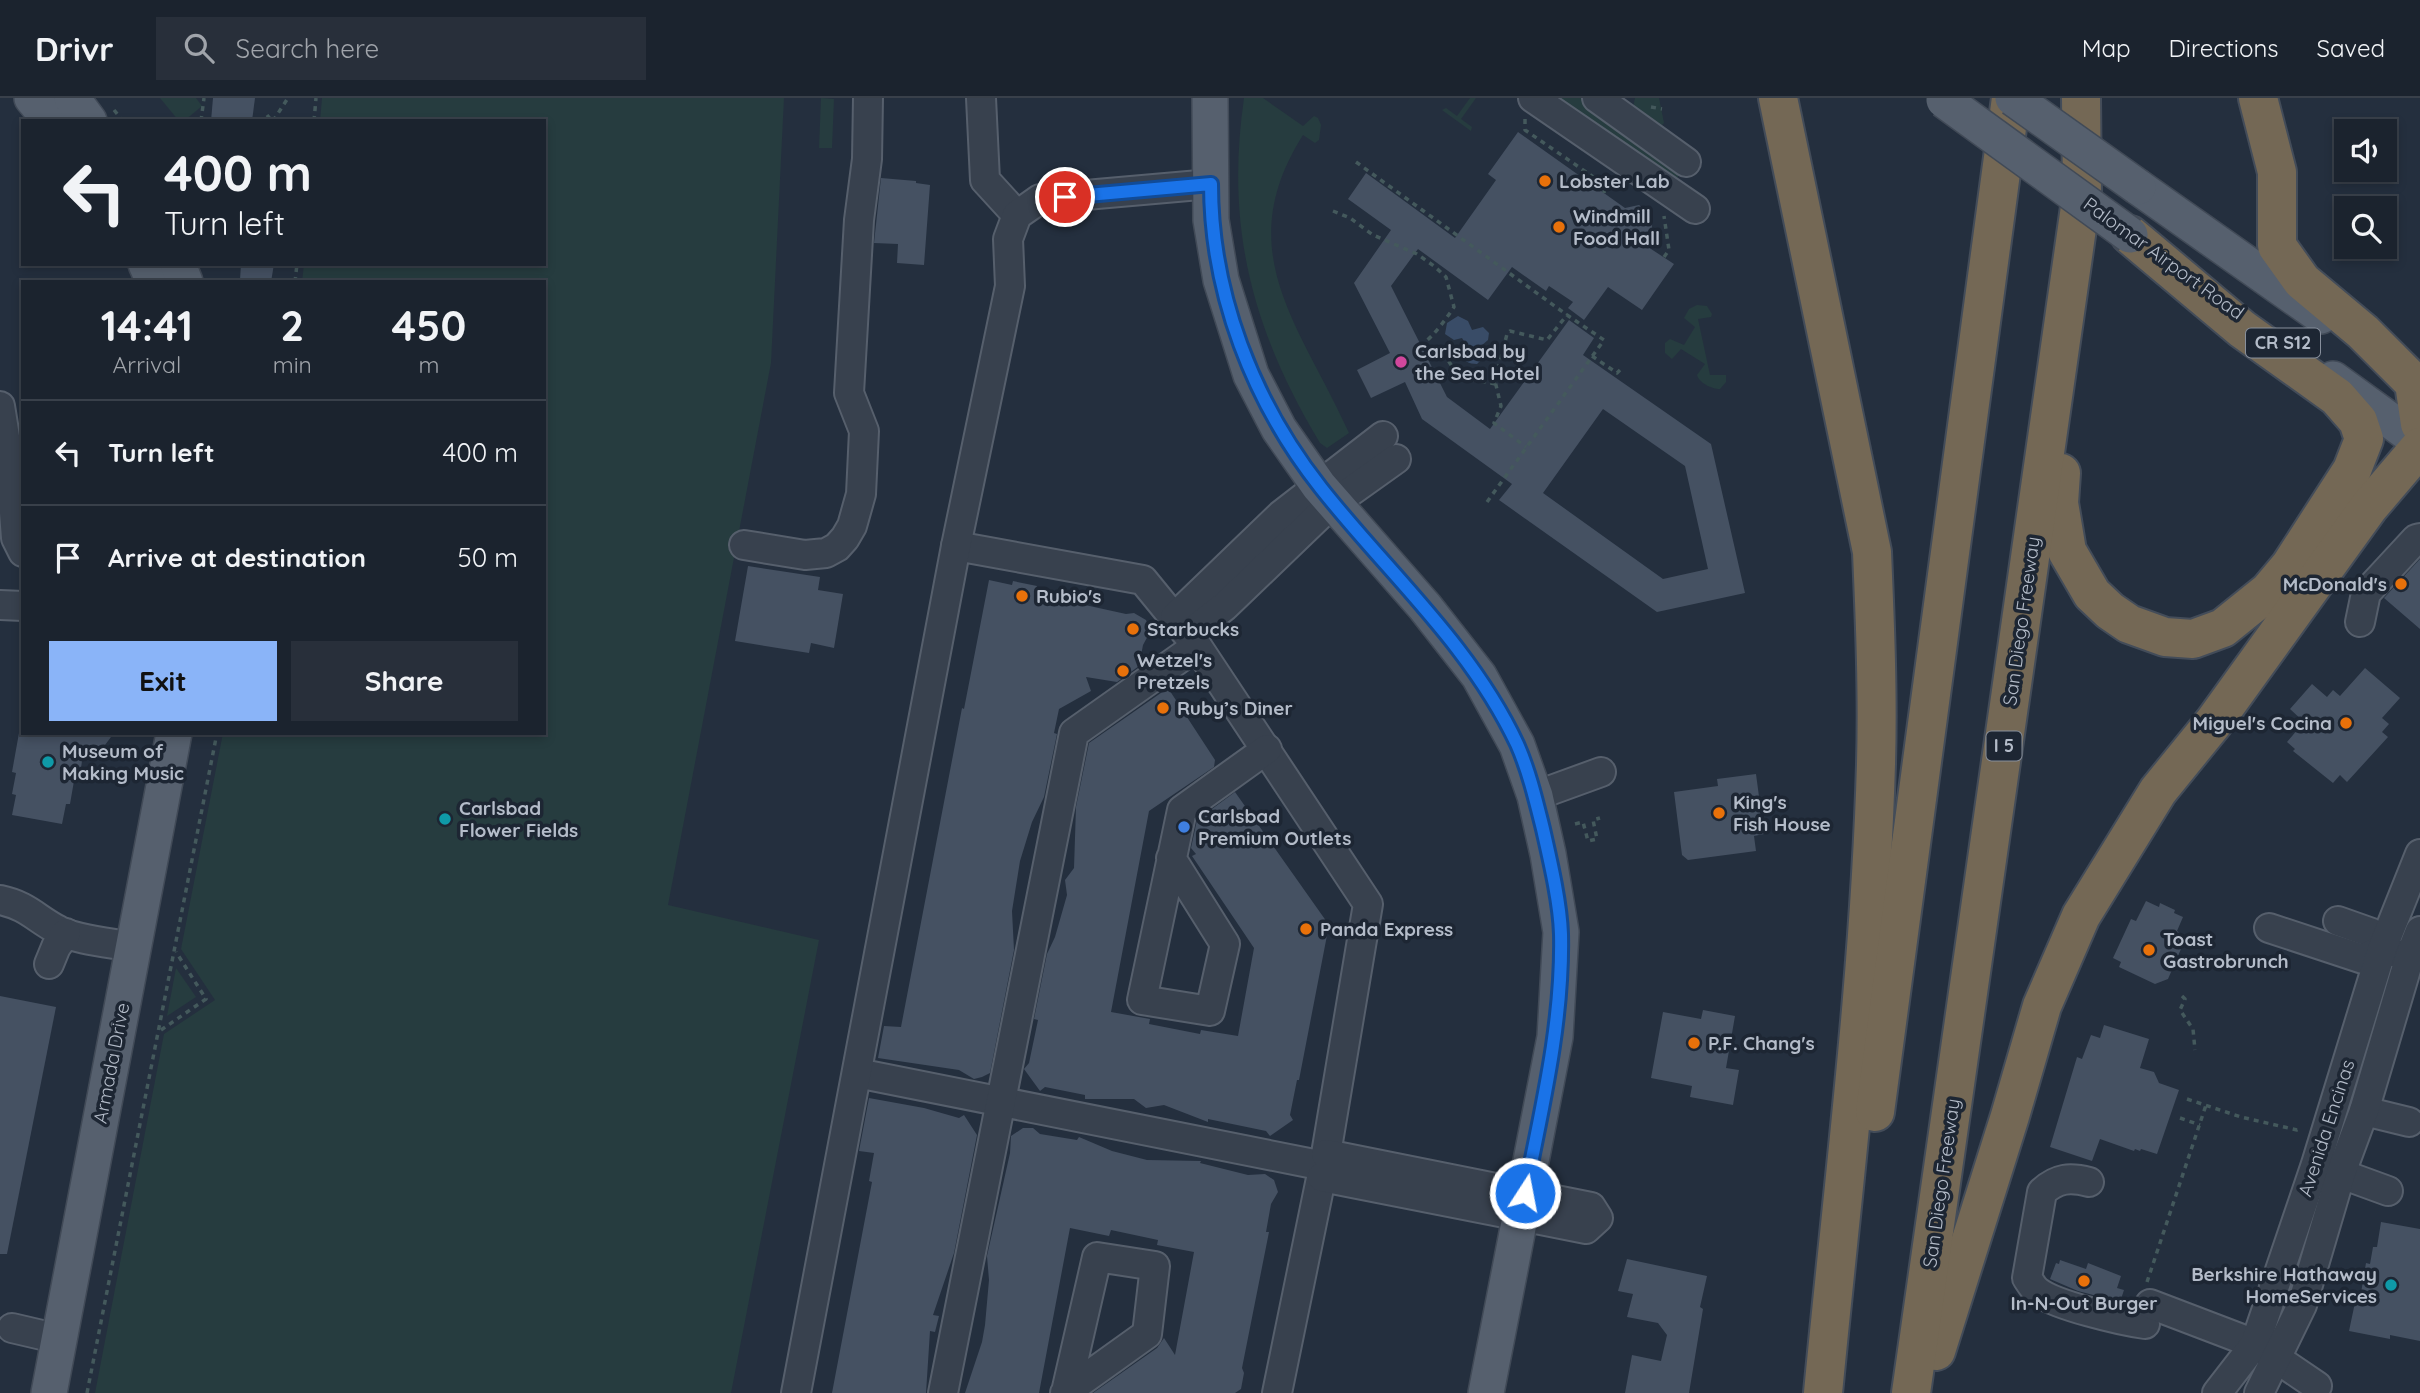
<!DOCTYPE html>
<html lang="en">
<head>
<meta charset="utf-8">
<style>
	:root { --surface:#1b232e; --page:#282f3a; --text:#f1f3f6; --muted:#a0a4aa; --line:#39404a; --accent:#8ab4f8 }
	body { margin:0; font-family:Quicksand,sans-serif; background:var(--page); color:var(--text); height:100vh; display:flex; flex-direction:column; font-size:26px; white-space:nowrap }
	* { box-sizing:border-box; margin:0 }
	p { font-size:23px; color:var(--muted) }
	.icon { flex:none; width:38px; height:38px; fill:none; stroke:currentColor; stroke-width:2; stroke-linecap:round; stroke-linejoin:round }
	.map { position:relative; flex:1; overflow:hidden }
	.sheet { position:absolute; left:21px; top:182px; width:525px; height:455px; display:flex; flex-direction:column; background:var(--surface); border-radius:0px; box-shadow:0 4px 10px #0003,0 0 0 2px var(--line) }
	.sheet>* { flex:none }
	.banner { position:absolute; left:21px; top:21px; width:525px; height:147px; border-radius:0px; box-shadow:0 4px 10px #0003,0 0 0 2px var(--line); background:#1b232e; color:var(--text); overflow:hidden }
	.controls { position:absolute; left:2334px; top:21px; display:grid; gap:14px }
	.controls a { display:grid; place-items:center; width:63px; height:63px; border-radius:0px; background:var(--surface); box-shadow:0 4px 10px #0003,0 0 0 2px var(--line); font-size:35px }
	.pin { position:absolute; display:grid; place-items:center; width:60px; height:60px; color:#fff; margin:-30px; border:4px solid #fff; border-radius:50%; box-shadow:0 2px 7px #0007 }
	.me { position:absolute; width:77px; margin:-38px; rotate:11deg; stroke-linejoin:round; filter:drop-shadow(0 0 5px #0008) }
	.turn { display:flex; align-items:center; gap:24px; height:147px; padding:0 28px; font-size:32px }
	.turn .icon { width:91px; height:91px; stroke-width:2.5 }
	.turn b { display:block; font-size:49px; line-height:60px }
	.eta { display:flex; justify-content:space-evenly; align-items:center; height:119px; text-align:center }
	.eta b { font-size:42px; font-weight:800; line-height:49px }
	.action { display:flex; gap:14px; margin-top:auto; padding:14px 28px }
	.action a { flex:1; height:80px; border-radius:0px; background:var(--accent); color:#111; font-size:28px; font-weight:800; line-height:80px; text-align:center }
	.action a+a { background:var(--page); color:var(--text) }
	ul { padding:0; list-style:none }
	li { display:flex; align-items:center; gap:21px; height:105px; padding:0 28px; border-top:2px solid var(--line) }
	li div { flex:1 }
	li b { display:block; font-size:26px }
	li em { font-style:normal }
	header { display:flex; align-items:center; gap:42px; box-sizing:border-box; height:98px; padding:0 35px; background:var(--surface); border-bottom:2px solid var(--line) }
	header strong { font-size:33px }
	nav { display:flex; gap:38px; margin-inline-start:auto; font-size:24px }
	.search { width:490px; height:63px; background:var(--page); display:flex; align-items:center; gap:18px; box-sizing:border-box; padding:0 24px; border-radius:0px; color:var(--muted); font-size:26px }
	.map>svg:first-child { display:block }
	.green { fill:#263c3f }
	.water { fill:#394c67 }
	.building { fill:#455162; fill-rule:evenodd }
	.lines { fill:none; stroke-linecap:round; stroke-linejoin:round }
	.minor-casing { stroke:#565f6c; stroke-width:32 }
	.major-casing { stroke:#414a57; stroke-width:38 }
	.highway-casing { stroke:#434c59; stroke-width:42 }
	.path { stroke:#44595c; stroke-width:3.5; stroke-dasharray:5 5; stroke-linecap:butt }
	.minor { stroke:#38414e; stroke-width:28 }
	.major { stroke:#56606e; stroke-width:35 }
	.highway { stroke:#746855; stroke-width:38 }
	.major-bridge-casing { stroke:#414a57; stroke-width:38; stroke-linecap:butt }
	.major-bridge { stroke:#56606e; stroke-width:35 }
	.route-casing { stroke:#114b97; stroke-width:18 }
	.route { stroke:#1a73e8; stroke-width:12 }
	.food-dot { fill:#e8710a; stroke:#1d2633; stroke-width:2.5 }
	.hotel-dot { fill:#d1479c; stroke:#1d2633; stroke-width:2.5 }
	.culture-dot { fill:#0f9aa8; stroke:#1d2633; stroke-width:2.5 }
	.shop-dot { fill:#3f7fe0; stroke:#1d2633; stroke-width:2.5 }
	.labels { text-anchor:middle; stroke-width:7; stroke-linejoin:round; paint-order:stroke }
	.shield { fill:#1d2633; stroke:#878f9c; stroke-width:2 }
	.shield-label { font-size:18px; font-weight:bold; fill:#b4bcc9 }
	.poi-label { font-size:19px; font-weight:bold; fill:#b4bcc9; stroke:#1d2633; text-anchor:start }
	.street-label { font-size:19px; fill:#b4bcc9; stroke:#1d2633 }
</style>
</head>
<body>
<header>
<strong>Drivr</strong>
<div class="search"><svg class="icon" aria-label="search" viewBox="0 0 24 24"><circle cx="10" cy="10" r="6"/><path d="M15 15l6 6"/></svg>Search here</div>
<nav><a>Map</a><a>Directions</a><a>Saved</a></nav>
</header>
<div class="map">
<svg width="2420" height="1295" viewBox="0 0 2420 1295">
	<rect width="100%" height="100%" fill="#242f3e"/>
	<g class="green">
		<path d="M160 0H196L202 8 184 23H179Z"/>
		<path d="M322 0H784L771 265 668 807 819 842 731 1295H95L164 936 215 902 181 851 223 635H544V184H302L304 166H544V23H320Z"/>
		<path d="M821 0 834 1 832 50H819Z"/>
		<path d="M1244 0H1263L1303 28 1314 18 1318 20 1321 27 1319 42 1315 45 1303 37C1229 154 1301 228 1349 335L1327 350 1320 345C1253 233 1225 131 1244 0Z"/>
		<path d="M1470 0H1476L1461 21 1472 29 1471 33 1442 12 1446 10 1457 18Z"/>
		<path d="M1555 0H1581L1676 67 1680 75 1677 80 1672 81Z"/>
		<path d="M1635 0H1659L1664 25 1659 30 1633 10Z"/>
		<path d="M1697 207 1707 208 1712 216 1711 219 1698 221 1710 277H1726V284L1720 291C1712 291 1699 285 1697 277L1705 266 1681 251 1672 261 1665 255V245L1670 241 1684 247 1695 229 1684 220 1689 211Z"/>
		<path d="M176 870 196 899 167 918Z"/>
	</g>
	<path class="water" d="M1458 218 1468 223 1472 232 1483 229 1489 235 1488 242 1481 248 1483 260 1477 266C1469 266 1463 263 1460 255L1465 245 1462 240 1454 242 1445 236 1447 225Z"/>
	<g class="building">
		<path d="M213 0H255L252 23H211Z"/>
		<path d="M1518 34 1625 110 1639 107 1650 115 1654 142 1648 149 1674 166 1642 212 1608 189 1584 222 1568 210 1573 204 1549 188 1546 193 1512 169 1488 202 1418 151 1391 188 1447 299 1490 331 1569 222 1594 240 1583 257 1711 346 1745 495 1657 514 1499 402 1512 386 1422 321 1405 284 1371 300 1357 272 1390 255 1354 185 1391 132 1348 101 1366 75 1455 140 1496 82 1488 76ZM1603 311 1685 368 1708 471 1663 481 1543 395Z"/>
		<path d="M881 80 916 83V85L930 87 924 167 897 165 898 146 874 145Z"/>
		<path d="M241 166H274L271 184 240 182Z"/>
		<path d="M2420 461V531L2384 500Z"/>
		<path d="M748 468 820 479 818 492 843 496 834 550 811 545 809 555 735 543Z"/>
		<path d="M989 482 1012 487 1013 483 1037 488 1035 496 1126 516 1134 515 1146 522 1150 534 1143 547 1139 568 1117 584 1086 579 1091 593 1059 611 1054 635 1057 636 1044 699 1032 724 1020 763 1012 813 1014 852 990 975 982 979 974 981 959 972 878 960 884 928 901 929 962 610 964 611Z"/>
		<path d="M2365 570 2400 600 2382 620 2389 626 2382 634 2388 639 2347 684 2340 677 2333 685 2293 653 2295 651 2287 644 2304 624 2290 611 2312 586 2327 599 2333 592 2340 598Z"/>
		<path d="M1168 590 1215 662 1214 669 1149 713 1111 914 1150 921 1149 926 1200 936 1201 932 1238 938 1254 850 1192 758 1196 756 1191 750 1197 722 1235 694 1329 827 1299 982H1297L1290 1017 1293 1022 1270 1038 1266 1033 1208 1021V1024L1164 1007 1146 1010 1134 1001H1085V997L1045 989 1040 993 1024 971 1029 965 1038 922 1034 921 1047 856 1055 839 1067 797 1065 782 1074 770 1076 709 1089 645Z"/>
		<path d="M19 635H114L102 651 83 656 79 684 74 683 70 706H66L62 726 12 717 16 697 12 696 16 675 12 674Z"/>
		<path d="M1756 676 1764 736 1754 738 1756 753 1688 762 1682 757 1674 694 1718 688 1717 681Z"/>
		<path d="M2146 803 2159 809 2160 805 2175 812 2174 815 2183 819 2177 833 2181 836 2179 841 2184 844 2168 881 2155 886 2119 869 2121 864 2113 860 2131 821 2136 823Z"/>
		<path d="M0 898 56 909 7 1156H0Z"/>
		<path d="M1703 912 1735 918 1726 970 1739 972 1733 1007 1690 999 1692 988 1651 980 1663 914 1701 921Z"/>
		<path d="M2104 927 2149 941 2140 970 2154 974 2159 985 2179 992 2157 1056 2141 1051 2140 1053 2135 1051 2134 1053 2100 1041 2092 1063 2050 1049 2077 959 2082 961 2091 937 2100 940Z"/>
		<path d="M869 1000 924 1010 959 1020 964 1017 977 1037 954 1155 933 1217 939 1218 935 1234 930 1233 926 1295H832L872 1084 869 1083 874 1055 859 1053Z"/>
		<path d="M1023 1030H1033L1040 1036 1077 1042 1079 1039 1112 1053 1147 1062 1201 1063 1200 1065 1248 1077 1265 1076 1274 1082 1278 1094 1271 1106 1266 1134H1269L1242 1270 1244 1275 1241 1291 1235 1295H1093L1157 1250 1164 1240 1175 1257 1194 1154 1157 1147 1158 1142 1111 1132 1109 1138 1070 1130 1039 1295H965L982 1244 985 1227 989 1182 987 1158 1010 1055 1011 1038Z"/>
		<path d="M2381 1124 2420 1131V1243L2390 1237V1241L2349 1233 2357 1195H2361L2366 1165 2370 1166 2373 1149H2377Z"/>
		<path d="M1627 1161 1707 1178 1700 1209 1703 1211 1689 1295H1625L1632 1257 1661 1263 1667 1237 1658 1225 1627 1219 1633 1196 1618 1193Z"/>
		<path d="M2060 1162 2086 1171 2088 1165 2121 1178 2117 1190 2124 1192 2120 1204 2078 1193 2050 1181 2056 1165 2059 1166Z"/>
	</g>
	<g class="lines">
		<g class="minor-casing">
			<g id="minor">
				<path d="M981 0 985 82 1017 117"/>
				<path d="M1533 0 1695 111"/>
				<path d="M1597 0 1686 64"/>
				<path d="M0 308 11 376 16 440 23 454"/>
				<path d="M744 447 805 457 826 455 837 449 845 440 852 428 861 396 864 333 849 295 859 122 867 61 868 0"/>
				<path d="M956 448 1143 482 1197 548 1368 806 1326 1056 1277 1295"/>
				<path d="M0 507 23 508"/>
				<path d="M1175 519 1281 417 1383 338"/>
				<path d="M2360 524 2366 495 2416 441 2420 440"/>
				<path d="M1189 536 1225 508 1326 411 1396 361"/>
				<path d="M1535 698 1601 674"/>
				<path d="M1171 760 1225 846 1210 913 1142 902 1182 712 1267 651"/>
				<path d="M0 802C28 808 35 820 58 832 75 842 113 845 133 849"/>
				<path d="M2338 823 2372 835 2382 851"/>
				<path d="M2269 830 2363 861 2382 851 2392 854"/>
				<path d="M49 866 56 849 66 835"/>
				<path d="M857 975 1324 1068"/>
				<path d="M2364 1013 2409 1024"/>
				<path d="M2325 1070 2388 1093"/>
				<path d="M1322 1079 1586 1131 1598 1120 1591 1109 1326 1056"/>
				<path d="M2089 1084C2070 1079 2057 1080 2042 1094L2027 1180C2030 1184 2033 1190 2037 1193 2054 1207 2122 1223 2145 1226"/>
				<path d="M2150 1206 2255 1246 2317 1288"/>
				<path d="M12 1230 59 1241"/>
				<path d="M796 1295 956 448 1010 188 1008 141 1017 117 1040 101 1211 86"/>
				<path d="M943 1295 1074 635 1197 548"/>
				<path d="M1065 1295 1066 1294 1097 1159 1155 1168 1147 1236 1066 1294"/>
				<path d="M2217 1295 2255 1246 2316 1066 2382 851 2420 756"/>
				<path d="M2259 1295 2302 1207 2341 1075 2364 1013 2410 858 2420 833"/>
			</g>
		</g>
		<g class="major-casing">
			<g id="major">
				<path d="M32 0 51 23"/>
				<path d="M72 0 89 23"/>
				<path d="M1210 0 1211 122 1221 182 1251 277 1279 331 1319 388 1425 509 1479 578 1517 647 1535 698 1548 756 1561 834 1555 939 1486 1295"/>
				<path d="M2138 89 2321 218"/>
				<path d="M146 166 154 184"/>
				<path d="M178 166 185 184"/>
				<path d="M2333 281 2420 344"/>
				<path d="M49 1295 174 635"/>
			</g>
		</g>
		<g class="highway-casing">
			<g id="highway">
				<path d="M1778 0 1872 454C1875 524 1878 596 1876 666 1870 875 1843 1087 1823 1295"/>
				<path d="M2258 0 2277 74V148L2302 183 2363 234 2414 285 2420 326"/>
				<path d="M2061 375 2059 405 2067 453 2092 496 2110 513 2129 526 2165 539 2193 541 2223 530 2269 493 2290 468 2352 372 2364 341 2358 323 2337 299 2242 231 2130 137"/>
				<path d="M1875 1014 2011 0"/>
				<path d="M1936 1253 2010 1018 2042 908 2081 818 2158 693 2214 624 2369 409 2420 349"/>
				<path d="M1911 1295 2082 95 2081 0"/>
			</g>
		</g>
		<g class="path">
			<path d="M1651 9 1662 11"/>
			<path d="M114 12 123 23"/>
			<path d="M267 17 272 23"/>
			<path d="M1525 21V32L1605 87"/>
			<path d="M201 23 204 0"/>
			<path d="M273 23 288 0"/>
			<path d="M314 23 316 0"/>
			<path d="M1356 64 1567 217"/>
			<path d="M1604 95 1606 79"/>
			<path d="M1333 113 1350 120 1373 137 1417 156 1434 168 1446 179 1454 209C1446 221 1435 236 1425 244L1424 250 1433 259 1439 258 1443 254C1462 286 1462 279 1496 286"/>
			<path d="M1664 159 1669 152 1664 118"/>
			<path d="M295 184 297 166"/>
			<path d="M1592 258 1617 275 1620 272"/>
			<path d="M1487 404 1604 242 1567 217 1547 242 1510 233 1507 236 1495 283 1501 308 1494 325 1526 349"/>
			<path d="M1575 726 1583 724 1588 743 1597 741 1593 722 1600 720"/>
			<path d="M2182 898 2185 901 2180 912 2193 931 2195 952"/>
			<path d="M161 932 206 901 176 854"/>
			<path d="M2187 1001 2241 1019 2297 1032 2302 1030"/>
			<path d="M2180 1020 2200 1027"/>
			<path d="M2147 1184 2206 1007"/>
			<path d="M87 1295 217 635"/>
		</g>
		<use href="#minor" class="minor"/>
		<use href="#major" class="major"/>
		<use href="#highway" class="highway"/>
		<g class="major-bridge-casing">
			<g id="major-bridge">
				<path d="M2013 0 2138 89"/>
				<path d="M1944 2 2130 137"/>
			</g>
		</g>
		<use href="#major-bridge" class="major-bridge"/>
	</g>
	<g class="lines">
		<g class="route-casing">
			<path id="route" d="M1065 99 1211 86C1211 195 1253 304 1321 390 1388 475 1470 546 1517 646 1529 673 1536 703 1543 731 1550 762 1560 804 1561 836 1563 923 1542 1010 1525 1095"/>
		</g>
		<use href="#route" class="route"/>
	</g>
	<g class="food-dot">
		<circle cx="1545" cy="83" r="7"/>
		<circle cx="1559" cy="129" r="7"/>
		<circle cx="2401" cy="486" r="7"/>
		<circle cx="1022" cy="498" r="7"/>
		<circle cx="1133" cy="531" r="7"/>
		<circle cx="1123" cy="573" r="7"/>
		<circle cx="1163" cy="610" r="7"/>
		<circle cx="2346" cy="625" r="7"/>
		<circle cx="1719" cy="715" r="7"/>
		<circle cx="1306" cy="831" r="7"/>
		<circle cx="2149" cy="852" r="7"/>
		<circle cx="1694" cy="945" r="7"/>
		<circle cx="2084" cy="1183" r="7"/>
	</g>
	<circle class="hotel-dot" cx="1401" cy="264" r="7"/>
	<g class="culture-dot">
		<circle cx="48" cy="664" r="7"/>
		<circle cx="445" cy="721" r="7"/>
		<circle cx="2391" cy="1187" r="7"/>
	</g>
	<circle class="shop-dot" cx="1184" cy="729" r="7"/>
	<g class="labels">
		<g class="shield">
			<rect x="2246" y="230.5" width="74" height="29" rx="5"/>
			<rect x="1986.5" y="633.5" width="35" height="29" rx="5"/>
		</g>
		<g class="shield-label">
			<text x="2283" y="251">CR S12</text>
			<text x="2004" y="654">I 5</text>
		</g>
		<g class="poi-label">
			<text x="1559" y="90">Lobster Lab</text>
			<text x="1573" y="125">Windmill<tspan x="1573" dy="22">Food Hall</tspan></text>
			<text x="1415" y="260">Carlsbad by<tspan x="1415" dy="22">the Sea Hotel</tspan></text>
			<text x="2387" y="493" text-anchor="end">McDonald's</text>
			<text x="1036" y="505">Rubio's</text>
			<text x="1147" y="538">Starbucks</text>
			<text x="1137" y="569">Wetzel's<tspan x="1137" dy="22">Pretzels</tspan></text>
			<text x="1177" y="617">Ruby’s Diner</text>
			<text x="2332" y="632" text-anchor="end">Miguel's Cocina</text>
			<text x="62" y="660">Museum of<tspan x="62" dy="22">Making Music</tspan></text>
			<text x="1733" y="711">King's<tspan x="1733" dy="22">Fish House</tspan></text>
			<text x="459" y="717">Carlsbad<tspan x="459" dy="22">Flower Fields</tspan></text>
			<text x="1198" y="725">Carlsbad<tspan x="1198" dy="22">Premium Outlets</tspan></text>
			<text x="1320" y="838">Panda Express</text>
			<text x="2163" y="848">Toast<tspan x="2163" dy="22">Gastrobrunch</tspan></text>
			<text x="1708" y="952">P.F. Chang's</text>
			<text x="2377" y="1183" text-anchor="end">Berkshire Hathaway<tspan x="2377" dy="22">HomeServices</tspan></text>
			<text x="2084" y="1212" text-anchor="middle">In-N-Out Burger</text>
		</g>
		<g class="street-label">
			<text transform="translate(2164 160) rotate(36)" y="7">Palomar Airport Road</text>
			<text transform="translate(2021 523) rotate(-82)" y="7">San Diego Freeway</text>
			<text transform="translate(111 965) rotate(-79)" y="7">Armada Drive</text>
			<text transform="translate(2326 1030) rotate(-72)" y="7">Avenida Encinas</text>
			<text transform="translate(1941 1085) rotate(-82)" y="7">San Diego Freeway</text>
		</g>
	</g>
</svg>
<div class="controls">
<a><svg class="icon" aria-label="sound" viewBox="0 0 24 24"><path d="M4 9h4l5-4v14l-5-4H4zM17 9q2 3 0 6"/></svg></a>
<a><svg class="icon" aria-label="search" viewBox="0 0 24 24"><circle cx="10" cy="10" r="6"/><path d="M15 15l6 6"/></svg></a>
</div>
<div class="pin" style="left:1065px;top:99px;background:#d93025"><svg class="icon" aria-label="arrive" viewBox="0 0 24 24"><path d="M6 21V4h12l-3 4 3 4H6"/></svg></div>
<svg class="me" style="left:1525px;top:1095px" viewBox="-20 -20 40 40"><circle r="17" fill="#1a73e8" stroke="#fff" stroke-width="3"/><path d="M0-11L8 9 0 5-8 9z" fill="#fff"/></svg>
<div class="banner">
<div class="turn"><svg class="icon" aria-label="left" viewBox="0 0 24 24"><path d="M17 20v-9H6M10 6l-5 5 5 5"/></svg><div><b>400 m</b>Turn left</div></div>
</div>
<section class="sheet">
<div class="eta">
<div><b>14:41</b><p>Arrival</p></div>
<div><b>2</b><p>min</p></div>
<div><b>450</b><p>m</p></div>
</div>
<ul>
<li><svg class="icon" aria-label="left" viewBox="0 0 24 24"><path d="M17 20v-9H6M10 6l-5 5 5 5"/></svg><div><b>Turn left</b></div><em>400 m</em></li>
<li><svg class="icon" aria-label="arrive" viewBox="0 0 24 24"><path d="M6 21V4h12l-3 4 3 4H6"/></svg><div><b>Arrive at destination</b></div><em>50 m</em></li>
</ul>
<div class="action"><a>Exit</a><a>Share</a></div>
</section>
</div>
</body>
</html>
